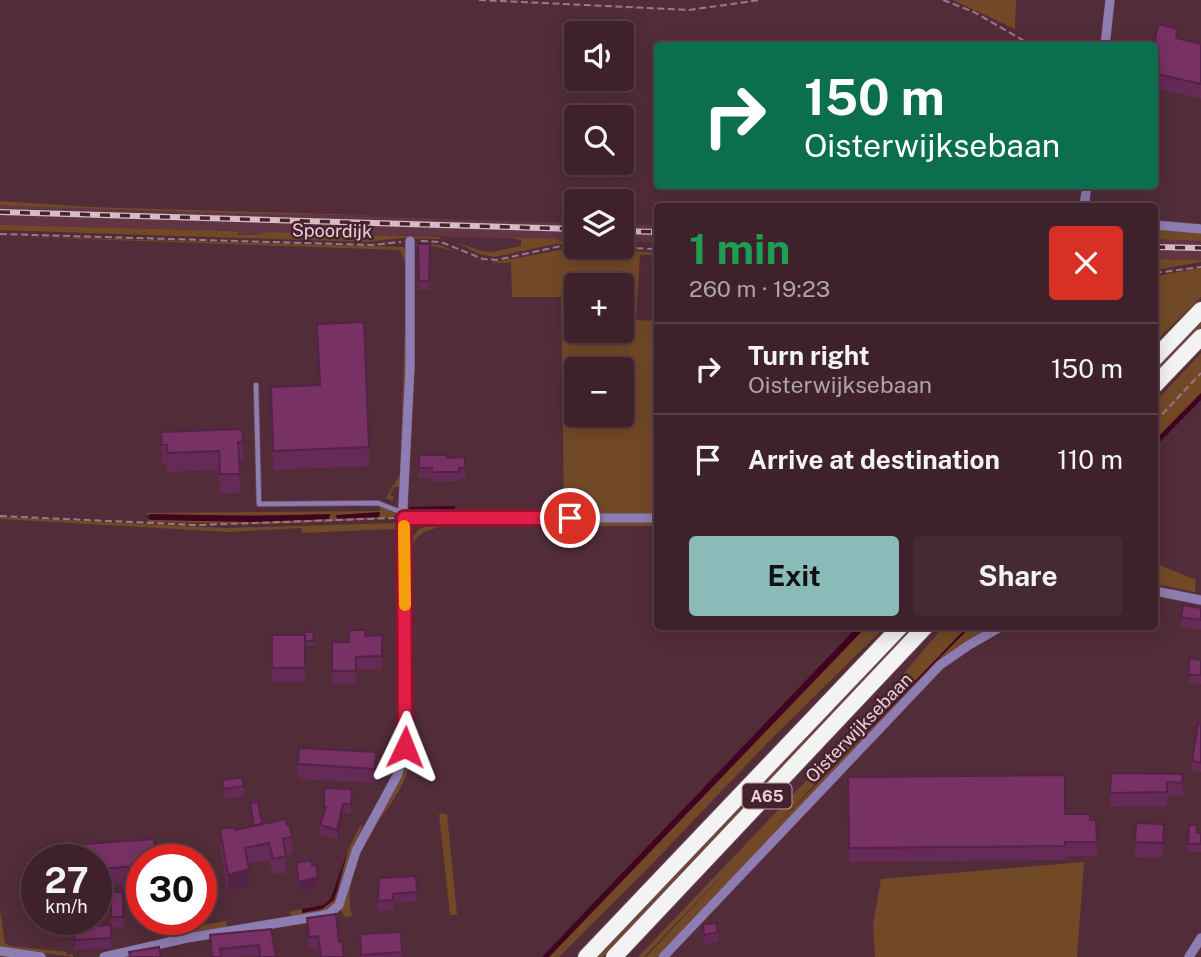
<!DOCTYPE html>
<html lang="en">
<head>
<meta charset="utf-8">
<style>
	:root { --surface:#3e212b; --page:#452933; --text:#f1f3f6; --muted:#ada3a9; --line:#573e47; --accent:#8bbbb9 }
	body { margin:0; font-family:"Public Sans",sans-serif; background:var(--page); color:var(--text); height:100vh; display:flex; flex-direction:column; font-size:26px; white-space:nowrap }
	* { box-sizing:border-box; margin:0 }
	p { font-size:23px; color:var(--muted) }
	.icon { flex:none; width:38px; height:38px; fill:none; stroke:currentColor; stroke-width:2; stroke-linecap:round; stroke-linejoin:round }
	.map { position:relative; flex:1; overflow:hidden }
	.details { position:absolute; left:654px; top:203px; width:504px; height:427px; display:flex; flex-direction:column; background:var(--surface); border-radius:7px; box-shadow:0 4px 18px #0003,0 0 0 2px var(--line) }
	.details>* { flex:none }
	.guide { position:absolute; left:654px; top:42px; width:504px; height:147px; border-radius:7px; box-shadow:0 4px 18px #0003,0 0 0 2px var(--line); background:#0b6e4f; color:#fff; overflow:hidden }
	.buttons { position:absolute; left:564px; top:21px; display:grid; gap:14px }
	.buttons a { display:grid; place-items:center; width:70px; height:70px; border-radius:7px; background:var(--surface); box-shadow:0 4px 18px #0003,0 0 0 2px var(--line); font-size:35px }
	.speed { position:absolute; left:21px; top:844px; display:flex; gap:14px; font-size:35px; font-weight:700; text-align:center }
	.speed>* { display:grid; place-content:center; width:91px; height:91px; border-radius:50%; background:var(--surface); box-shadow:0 4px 18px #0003,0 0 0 2px var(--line); line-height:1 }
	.speed small { font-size:18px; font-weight:400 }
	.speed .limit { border:10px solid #d22; background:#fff; color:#111 }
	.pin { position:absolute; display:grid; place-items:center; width:60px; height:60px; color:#fff; margin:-30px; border:4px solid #fff; border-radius:50%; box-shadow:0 2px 7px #0007 }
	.me { position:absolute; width:77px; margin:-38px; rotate:2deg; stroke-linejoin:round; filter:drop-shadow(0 0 5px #0008) }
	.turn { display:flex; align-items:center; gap:24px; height:147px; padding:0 35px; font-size:32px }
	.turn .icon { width:91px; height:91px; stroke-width:2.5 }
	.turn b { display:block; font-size:49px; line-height:60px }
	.round { display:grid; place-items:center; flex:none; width:74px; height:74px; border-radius:7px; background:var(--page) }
	.overview { display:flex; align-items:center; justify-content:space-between; height:119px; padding:0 35px }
	h1 { font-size:42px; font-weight:700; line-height:52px; color:#1e9e55 }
	.primary-button { display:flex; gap:14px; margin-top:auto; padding:14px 35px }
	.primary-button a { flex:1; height:80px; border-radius:7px; background:var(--accent); color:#111; font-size:28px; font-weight:700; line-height:80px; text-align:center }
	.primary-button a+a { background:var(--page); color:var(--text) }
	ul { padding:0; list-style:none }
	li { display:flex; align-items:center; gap:21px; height:91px; padding:0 35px; border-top:2px solid var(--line) }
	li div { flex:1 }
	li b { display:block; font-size:26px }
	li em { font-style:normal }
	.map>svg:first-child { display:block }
	.built { fill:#623545 }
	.green { fill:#724927; fill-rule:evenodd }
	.water { fill:#400420 }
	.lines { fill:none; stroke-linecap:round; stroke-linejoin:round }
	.lane-casing { stroke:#6d4a56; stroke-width:6 }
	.street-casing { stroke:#6d4a56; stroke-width:10 }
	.highway-casing { stroke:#6d4a56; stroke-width:18 }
	.path { stroke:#997a84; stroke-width:2; stroke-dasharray:7 3.5; stroke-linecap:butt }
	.lane { stroke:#8e7db2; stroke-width:4.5 }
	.street { stroke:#8e7db2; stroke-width:9 }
	.highway { stroke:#f3f3f3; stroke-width:16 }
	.rail-casing { stroke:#d7bcc4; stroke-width:6 }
	.rail { stroke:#46222f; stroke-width:3.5; stroke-dasharray:10; stroke-linecap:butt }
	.wall { fill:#662a56 }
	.shaded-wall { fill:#532246 }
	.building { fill:#773164; stroke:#532246; stroke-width:2 }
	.route-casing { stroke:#92132f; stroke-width:18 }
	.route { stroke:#e11d48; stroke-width:12 }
	.slow { stroke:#f59e0b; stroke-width:12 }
	.labels { text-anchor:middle; stroke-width:5; stroke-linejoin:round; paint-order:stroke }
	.shield { fill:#46222f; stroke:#b99ca5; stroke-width:2 }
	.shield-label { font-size:16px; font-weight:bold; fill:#ead1d8 }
	.street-label { font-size:18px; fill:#ead1d8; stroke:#46222f }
</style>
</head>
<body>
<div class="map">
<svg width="1201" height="957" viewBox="0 0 1201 957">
	<rect width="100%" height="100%" fill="#522c39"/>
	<g class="built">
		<path d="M0 205 576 223V240L264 232 262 234 250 233 244 235 233 231 0 225Z"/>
		<path d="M621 224 658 225V243L621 242Z"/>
		<path d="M1155 239 1201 241V260L1155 259Z"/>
	</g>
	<g class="green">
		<path d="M953 0H1016L1015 29Z"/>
		<path d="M0 201 90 207 393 216 230 213 11 206 0 205Z"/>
		<path d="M0 225 233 231 238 232 239 235 262 234 264 232 440 237V239L400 238 365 242 0 230Z"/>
		<path d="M1155 226 1201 229V241L1155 239Z"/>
		<path d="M0 236 403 247 406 250 409 273 401 487H394L390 495 394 497 392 501 386 498 400 474 407 268 400 250Z"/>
		<path d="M511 238 557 239 560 241 576 240V244H556L494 257 479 254 458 243 481 251 493 252 521 246V240Z"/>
		<path d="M417 243 440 245 474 259 490 263 560 250 658 252V255H640L636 320 658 321V514H465V510L564 509 561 297H512L511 262C475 267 472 254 442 248 433 246 424 246 415 246ZM576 285H621V331H576ZM576 369H621V415H576Z"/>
		<path d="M1155 259 1201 260V262L1155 270Z"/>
		<path d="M1201 268V297L1155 342V276Z"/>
		<path d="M1201 320V327L1155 376V369Z"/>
		<path d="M1201 353V393L1155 440V402Z"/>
		<path d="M382 505 395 513V516L379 519 271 524 148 522V519L256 522 329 519 330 515H147V513L379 511Z"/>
		<path d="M0 517 226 528 397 523 400 526 401 677 396 681 399 678 397 525 395 529 302 533 301 528 229 532 0 519Z"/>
		<path d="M438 521H658V526L440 527C412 533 411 543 410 569 411 611 411 652 412 693 412 718 415 745 408 769 403 789 388 807 376 825 360 850 344 886 352 916L345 917 340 909 348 894 356 859 400 778 409 542 419 529Z"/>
		<path d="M1155 563 1196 580 1195 592 1155 584Z"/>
		<path d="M866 627H885L773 737 653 863 559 957H549Z"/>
		<path d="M911 627H918L614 945 603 957H598Z"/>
		<path d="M943 627H968L846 753 970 627H987L941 662 657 957H646L748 848 644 957H638L868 716Z"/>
		<path d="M396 688 402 692 401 744 399 759H396Z"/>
		<path d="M439 814H447L457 915H450Z"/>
		<path d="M361 824 362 828C354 844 341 898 331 907 321 915 305 915 293 917L289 912 302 909V913L322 909 337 894 348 850Z"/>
		<path d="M1084 862 1077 957H875L873 925 881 879Z"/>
		<path d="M0 910 5 943 11 946 66 952V955L73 954V957L0 947Z"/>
		<path d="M227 921 226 928 177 938 174 933 184 928Z"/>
	</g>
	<g class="water">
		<path d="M1201 393V400L1155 447V440Z"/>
		<path d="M455 506V511L410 512 409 507Z"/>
		<path d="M380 512 379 517 337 519 336 515Z"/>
		<path d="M150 514 253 516 330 514 329 519 256 522 150 520 147 517Z"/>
		<path d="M395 525H398V679Z"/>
		<path d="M968 626 970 627 754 848Z"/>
		<path d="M857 627H866L553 953 549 957H542Z"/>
		<path d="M348 850 334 900 322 909 302 913V909L324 905 331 898Z"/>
	</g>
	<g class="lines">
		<g class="lane-casing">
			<path id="lane" d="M256 385 259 504 378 503 403 513"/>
		</g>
		<g class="street-casing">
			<g id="street">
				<path d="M1105 46 1110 0"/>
				<path d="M1084 206 1087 186"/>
				<path d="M1155 225 1201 229"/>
				<path d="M404 518H658"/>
				<path d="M1155 591 1201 600"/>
				<path d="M0 951 41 957"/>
				<path d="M104 957 187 938 320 916 330 913 339 905 356 851 398 774 405 746 403 506 410 367V241"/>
				<path d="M663 957 940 665 969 645 1002 626"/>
				<path d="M1189 957 1201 938"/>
			</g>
		</g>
		<g class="highway-casing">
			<g id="highway">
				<path d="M1155 358 1201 310"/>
				<path d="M1155 385 1201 337"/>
				<path d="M586 957 901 626"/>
				<path d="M614 957 926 626"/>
			</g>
		</g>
		<g class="path">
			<path d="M479 0 689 10 760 0"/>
			<path d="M943 0 974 12 1033 46"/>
			<path d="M0 234 372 245 401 242"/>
			<path d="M421 241 441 242 483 259 497 260 561 246 658 249"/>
			<path d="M1155 273 1201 267"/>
			<path d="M1155 422 1201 373"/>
			<path d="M0 516 196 525 394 518"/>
		</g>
		<use href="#lane" class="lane"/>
		<use href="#street" class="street"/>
		<use href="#highway" class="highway"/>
		<g class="rail-casing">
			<g id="rail">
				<path d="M0 212 576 229"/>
				<path d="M621 231 658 232"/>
				<path d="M1155 247 1201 248"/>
			</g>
		</g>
		<use href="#rail" class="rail"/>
	</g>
	<g class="wall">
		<path d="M1178 39 1201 44V99L1157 88V84H1155V46Z"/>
		<path d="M418 244H430L429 290H419Z"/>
		<path d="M317 324 369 447V466L273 470 271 387 319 385Z"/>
		<path d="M161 432 243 442V461L239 462 240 493H220L219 470 167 472V464L162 465Z"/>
		<path d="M419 455 447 458 465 457V478H459V481L432 482V478H419Z"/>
		<path d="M1201 608V630L1181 627V617Z"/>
		<path d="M313 632 314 646H305V682H272V635H304Z"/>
		<path d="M365 636 382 656V669H356V683L332 684V642H349Z"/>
		<path d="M1189 658 1201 660V684L1189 683Z"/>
		<path d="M1201 724V772L1192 771V761Z"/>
		<path d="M298 764 376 767 375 783 298 779Z"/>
		<path d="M1111 773 1182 774 1183 797 1167 796V806L1110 807Z"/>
		<path d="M848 777 1065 814 1090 820H1096L1097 856H1065V860L849 862Z"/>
		<path d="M222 780 244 786V796L224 799Z"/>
		<path d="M324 788 352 789 351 814 343 813 337 840 320 834V825L324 813Z"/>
		<path d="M250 803 262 824 287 825 292 837V854L285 855 286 873 273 875 269 860 248 864 249 886 228 892 220 846V829L235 830 252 826 250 813Z"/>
		<path d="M1136 823 1164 824 1163 858 1135 857Z"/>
		<path d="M1197 833H1201V852H1188V844Z"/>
		<path d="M44 847 142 859V884L96 887V859H44Z"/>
		<path d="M296 863 318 886 299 892 296 873Z"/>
		<path d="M416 876 417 901 393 903V910L378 911V901Z"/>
		<rect x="111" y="892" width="12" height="35"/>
		<path d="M307 918 339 942 344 957H319L318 948 309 949Z"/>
		<path d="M48 919H68V934L49 936Z"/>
		<path d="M703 924 718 932V942L704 944Z"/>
		<path d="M74 927 111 938V948L75 950Z"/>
		<path d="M271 929 276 957H259V955L236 957H211L210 935Z"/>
		<path d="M401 932 402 957H360V934Z"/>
	</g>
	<g class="shaded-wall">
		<path d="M343 804V813L337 840V830Z"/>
		<path d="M249 869V886L228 892V875Z"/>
		<path d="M318 877V886L299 892V882Z"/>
	</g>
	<g class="building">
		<path d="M1158 24 1178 29 1176 38 1201 44V84L1157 74V70H1155V46H1154Z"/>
		<path d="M418 244H430L429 281H419Z"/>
		<path d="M364 322 369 447 273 451 271 387 320 385 317 324Z"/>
		<path d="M242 429 243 442H238L240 474H220L219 451 167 453V445H162L161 432Z"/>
		<path d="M419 455H447V458L465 457V468H459V472H432V468H419Z"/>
		<path d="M1183 605 1201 608V620L1181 617Z"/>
		<path d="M349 630H365V636L382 635V656L356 657V671H332V642H349Z"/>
		<path d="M304 632H313L314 641H305V635H304Z"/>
		<rect x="272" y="635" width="33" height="33"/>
		<path d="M1189 658 1201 660V675H1189Z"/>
		<path d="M1198 724H1201V763L1192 761Z"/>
		<path d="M299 748 376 752 375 769 298 764Z"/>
		<path d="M1111 773 1182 774 1183 783 1167 782V792L1110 793Z"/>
		<path d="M1065 775V814H1090V820H1096L1097 842H1065V846L849 848 848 777Z"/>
		<path d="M242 777 244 786 224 789 222 780Z"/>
		<path d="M324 788 352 789 351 804H343L337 830 320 825 326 807H324Z"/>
		<path d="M258 802 262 823 254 826 250 803Z"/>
		<path d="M286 819 287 825 290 826 292 837 283 839 286 856 273 859 269 843 245 848 249 869 228 875 220 829 234 827 235 830Z"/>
		<path d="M1136 823 1164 824 1163 843 1135 842Z"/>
		<path d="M1189 825H1197V833H1201V844H1188Z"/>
		<path d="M154 839 156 859H142V866L96 869V859H45L44 847Z"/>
		<path d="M311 860 312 865H316L318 877 299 882 296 863Z"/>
		<path d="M416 876 417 892 393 894V900L378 901 379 878Z"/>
		<rect x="111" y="892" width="12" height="25"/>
		<path d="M336 914 339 942H342L344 957H321L318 936 309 937 307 918Z"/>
		<path d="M716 923 718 932 704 935 703 924Z"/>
		<path d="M111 925V938L75 940 74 927Z"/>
		<path d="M271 929 276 957H260L259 945 220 949 221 957H212L210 935Z"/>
		<path d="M401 932 402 952 361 955 360 934Z"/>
		<path d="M159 947 161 957H130L129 952Z"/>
	</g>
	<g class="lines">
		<g class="route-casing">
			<path id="route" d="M405 747 404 518H570"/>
		</g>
		<use href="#route" class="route"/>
		<path class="slow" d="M404 526 405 605"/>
	</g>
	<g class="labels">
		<rect class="shield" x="742.5" y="783.5" width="49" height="25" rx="5"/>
		<g class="shield-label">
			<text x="767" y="802">A65</text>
		</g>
		<g class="street-label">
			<text transform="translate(332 231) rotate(1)" y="6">Spoordijk</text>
			<text transform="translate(859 728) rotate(-46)" y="6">Oisterwijksebaan</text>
		</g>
	</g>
</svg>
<div class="buttons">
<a><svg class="icon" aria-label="sound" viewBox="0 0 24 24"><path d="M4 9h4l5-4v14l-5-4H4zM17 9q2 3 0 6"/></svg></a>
<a><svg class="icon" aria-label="search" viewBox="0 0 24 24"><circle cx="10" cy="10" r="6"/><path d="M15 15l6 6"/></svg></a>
<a><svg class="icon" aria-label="layers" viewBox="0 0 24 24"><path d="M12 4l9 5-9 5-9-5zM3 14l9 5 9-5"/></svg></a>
<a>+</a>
<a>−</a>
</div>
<div class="speed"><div>27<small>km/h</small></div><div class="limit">30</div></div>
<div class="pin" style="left:570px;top:518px;background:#d93025"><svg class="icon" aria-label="arrive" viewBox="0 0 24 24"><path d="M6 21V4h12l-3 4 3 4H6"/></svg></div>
<svg class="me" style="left:405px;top:747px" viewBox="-20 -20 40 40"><path d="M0-17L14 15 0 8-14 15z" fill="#e11d48" stroke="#fff" stroke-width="4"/></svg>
<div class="guide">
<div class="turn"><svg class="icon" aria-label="right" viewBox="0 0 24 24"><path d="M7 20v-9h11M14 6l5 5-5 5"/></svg><div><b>150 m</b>Oisterwijksebaan</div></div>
</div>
<section class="details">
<div class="overview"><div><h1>1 min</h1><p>260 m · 19:23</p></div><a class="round" style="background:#d93025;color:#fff"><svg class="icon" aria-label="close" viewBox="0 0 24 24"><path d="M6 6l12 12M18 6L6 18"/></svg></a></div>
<ul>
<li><svg class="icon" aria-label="right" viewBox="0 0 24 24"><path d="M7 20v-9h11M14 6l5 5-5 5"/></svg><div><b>Turn right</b><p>Oisterwijksebaan</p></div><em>150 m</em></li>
<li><svg class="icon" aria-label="arrive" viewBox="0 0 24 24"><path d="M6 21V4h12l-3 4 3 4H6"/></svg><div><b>Arrive at destination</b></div><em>110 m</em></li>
</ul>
<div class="primary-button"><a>Exit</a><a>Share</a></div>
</section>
</div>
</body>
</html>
